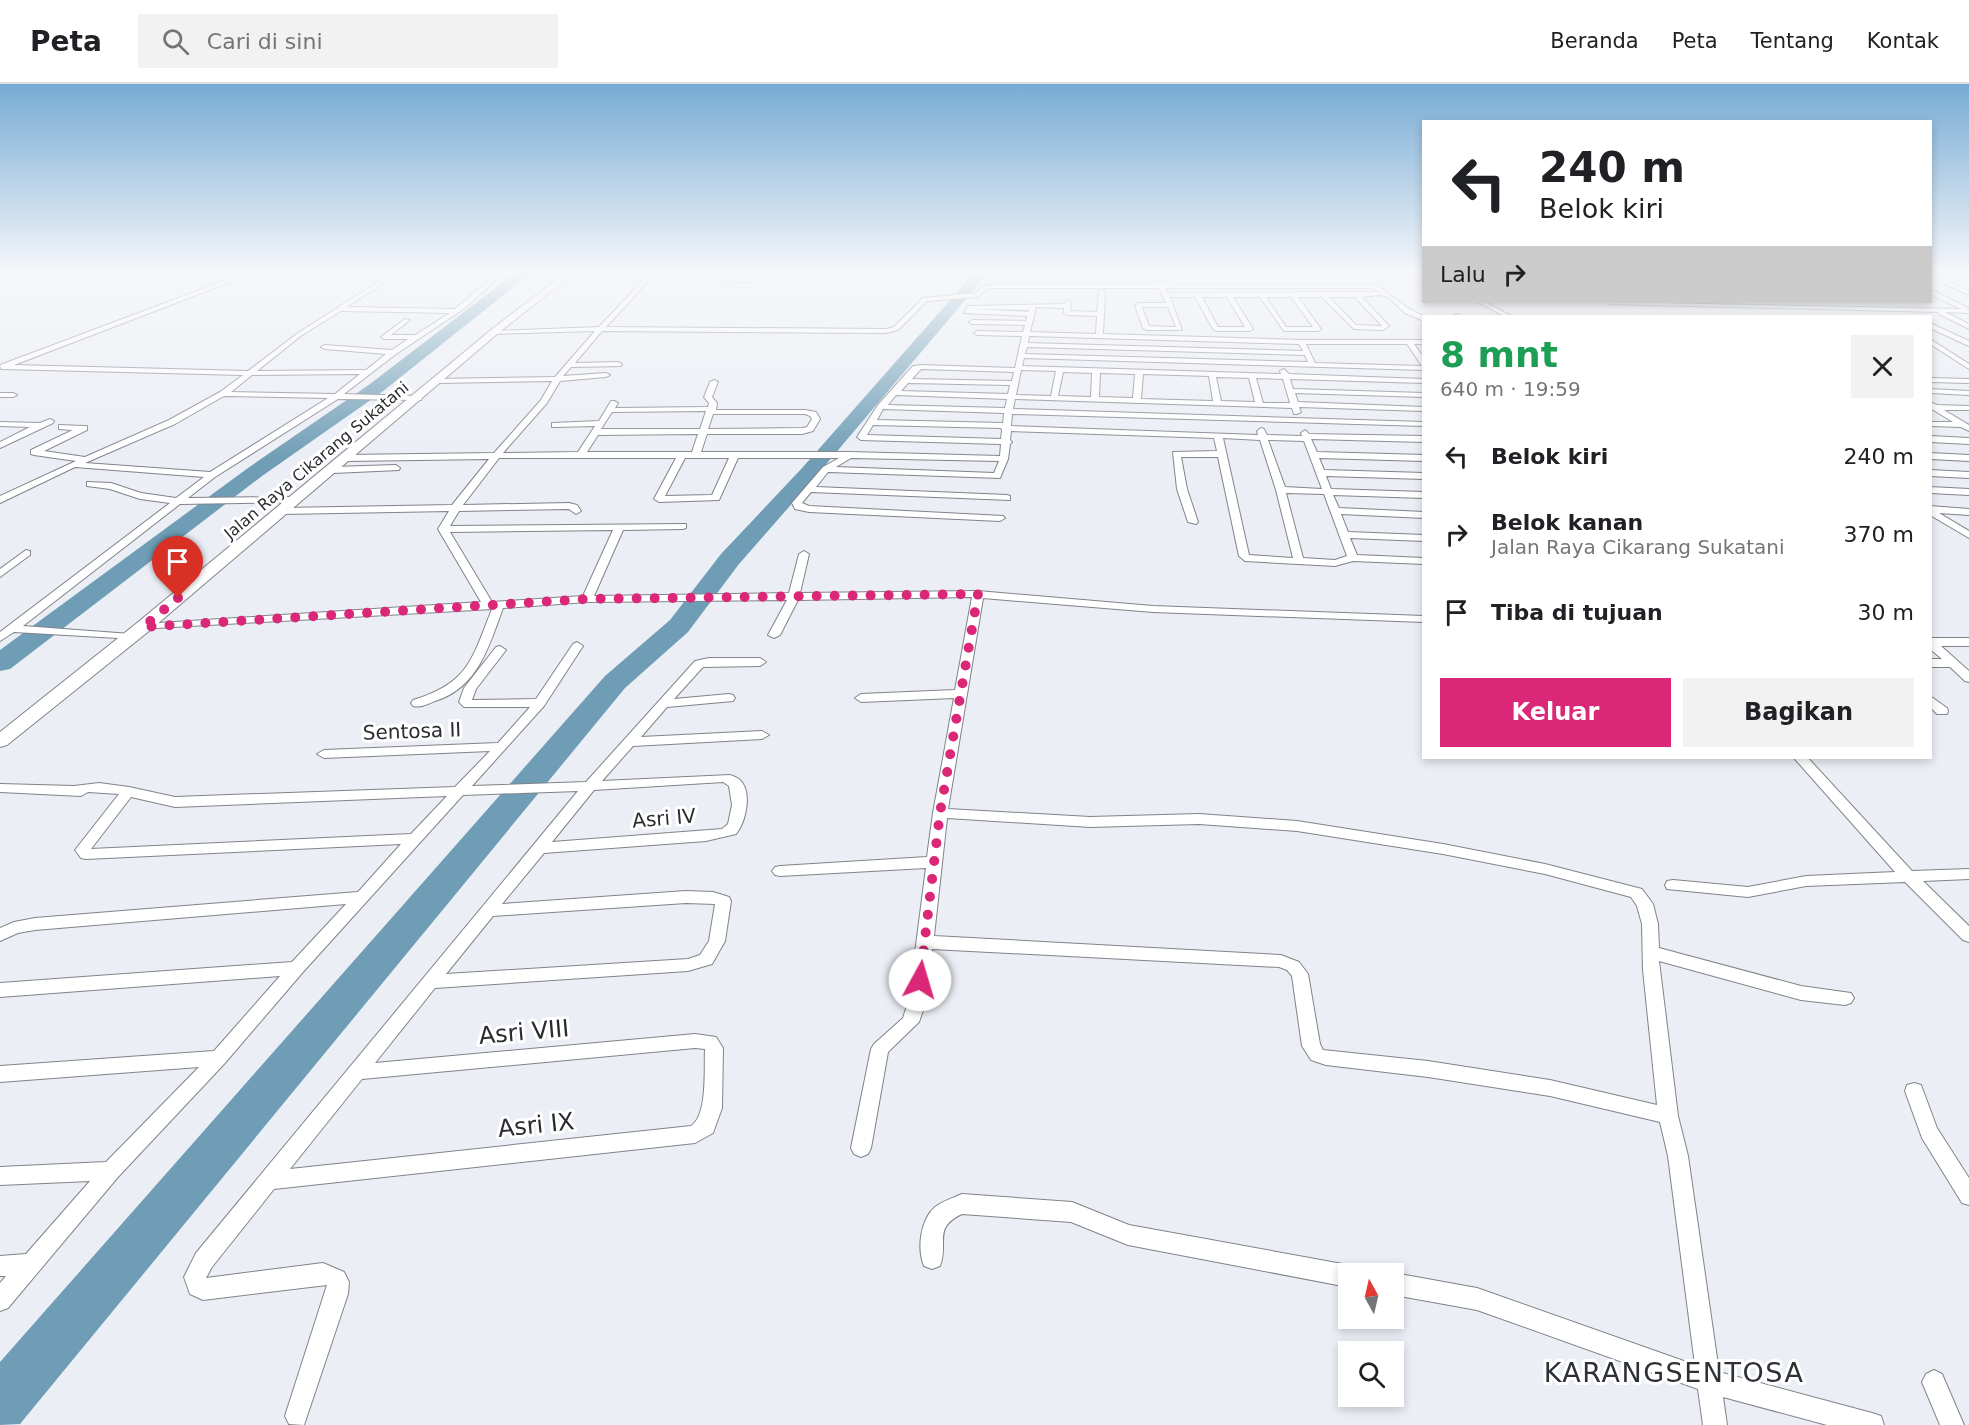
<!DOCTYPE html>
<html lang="id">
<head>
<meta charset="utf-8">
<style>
	:root { --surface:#fff; --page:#f2f2f2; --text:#202124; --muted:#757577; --line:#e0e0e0; --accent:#db2777 }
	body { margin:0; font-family:"DejaVu Sans",sans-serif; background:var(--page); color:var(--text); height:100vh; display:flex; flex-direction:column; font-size:22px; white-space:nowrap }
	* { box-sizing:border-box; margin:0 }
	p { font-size:20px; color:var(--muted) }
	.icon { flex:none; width:33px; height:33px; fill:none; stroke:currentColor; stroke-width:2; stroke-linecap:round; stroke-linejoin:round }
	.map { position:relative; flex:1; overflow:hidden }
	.panel { position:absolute; left:1422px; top:231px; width:510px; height:444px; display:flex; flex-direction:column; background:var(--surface); border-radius:0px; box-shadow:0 3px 9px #0003 }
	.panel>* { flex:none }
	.hud { position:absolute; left:1422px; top:36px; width:510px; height:183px; border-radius:0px; box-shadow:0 3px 9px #0003; background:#fff; color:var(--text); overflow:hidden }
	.needle { width:39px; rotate:352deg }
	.fabs { position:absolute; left:1338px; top:1179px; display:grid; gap:12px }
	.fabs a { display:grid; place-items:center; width:66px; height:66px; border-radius:0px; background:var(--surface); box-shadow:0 3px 9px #0003; font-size:30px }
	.pin { position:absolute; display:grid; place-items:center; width:51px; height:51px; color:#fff; margin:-62px -26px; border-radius:50% 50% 50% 0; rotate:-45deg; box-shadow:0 0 6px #0007 }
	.pin .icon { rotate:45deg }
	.me { position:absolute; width:66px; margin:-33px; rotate:6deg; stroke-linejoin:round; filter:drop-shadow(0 0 4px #0008) }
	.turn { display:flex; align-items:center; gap:21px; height:126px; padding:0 18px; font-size:27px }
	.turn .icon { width:78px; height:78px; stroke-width:2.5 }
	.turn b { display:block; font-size:42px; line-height:51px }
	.then { display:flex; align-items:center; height:57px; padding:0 18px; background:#0003; gap:12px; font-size:22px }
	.round { display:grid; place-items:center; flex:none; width:63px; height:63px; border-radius:0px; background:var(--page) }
	.overview { display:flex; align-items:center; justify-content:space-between; height:102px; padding:0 18px }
	h1 { font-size:36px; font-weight:800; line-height:45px; color:#1e9e55 }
	.primary-button { display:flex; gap:12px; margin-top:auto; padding:12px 18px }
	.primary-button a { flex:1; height:69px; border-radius:0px; background:var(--accent); color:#fff; font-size:24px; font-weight:800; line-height:69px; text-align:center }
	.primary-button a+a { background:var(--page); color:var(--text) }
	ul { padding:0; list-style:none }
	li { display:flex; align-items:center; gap:18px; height:78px; padding:0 18px }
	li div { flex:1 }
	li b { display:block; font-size:22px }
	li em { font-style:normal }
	header { display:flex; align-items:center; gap:36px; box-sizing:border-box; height:84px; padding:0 30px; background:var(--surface); border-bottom:2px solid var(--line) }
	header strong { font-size:28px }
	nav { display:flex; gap:33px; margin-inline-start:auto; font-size:21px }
	.search { width:420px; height:54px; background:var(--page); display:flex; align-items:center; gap:15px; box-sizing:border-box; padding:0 21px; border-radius:0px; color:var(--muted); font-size:22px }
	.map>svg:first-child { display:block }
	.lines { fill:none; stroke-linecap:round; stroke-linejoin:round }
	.river { fill:#6e9db5; fill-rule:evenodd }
	.minor-casing { stroke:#80838a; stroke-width:2 }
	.secondary-casing { stroke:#80838a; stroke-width:2 }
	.minor { fill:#fff; fill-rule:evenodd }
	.secondary { fill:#fff; fill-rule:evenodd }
	.route { stroke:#db2777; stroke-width:10; stroke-dasharray:0 18 }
	.labels { text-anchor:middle; stroke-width:6; stroke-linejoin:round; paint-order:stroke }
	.far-street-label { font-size:16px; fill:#2b2c2f; stroke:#fff }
	.street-label { font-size:20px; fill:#2b2c2f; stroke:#fff }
	.near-street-label { font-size:24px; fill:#2b2c2f; stroke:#fff }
	.near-quarter-label { font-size:27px; letter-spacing:1.5px; fill:#2d3035; stroke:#fff }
</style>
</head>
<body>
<header>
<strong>Peta</strong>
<div class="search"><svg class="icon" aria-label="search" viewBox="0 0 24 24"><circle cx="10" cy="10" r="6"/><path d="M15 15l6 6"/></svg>Cari di sini</div>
<nav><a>Beranda</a><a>Peta</a><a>Tentang</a><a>Kontak</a></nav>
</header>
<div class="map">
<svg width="1969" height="1341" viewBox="0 0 1969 1341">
	<rect width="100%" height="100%" fill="#ebeef5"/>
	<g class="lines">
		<g class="river">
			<path d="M515 189H531L382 308 262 392 10 585 0 587V566L248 384 370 300Z"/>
			<path d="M974 189H988L817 391 739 480 688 548 625 604 20 1340 0 1341V1278L605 592 670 536 721 470 803 383Z"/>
		</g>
		<g class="minor-casing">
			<g id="minor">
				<path d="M245 189H254L14 281 248 287 298 249 392 189H399L347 223 455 225 497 189H504L465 224 396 270 344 310 418 312 422 314 421 316 338 315 215 393 188 414 296 413 299 414V418L180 420 23 542 131 550 135 551 137 553 135 555 14 548 0 557V548L170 419 140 415 110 405 87 402V398L111 399 141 409 176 414 204 393 75 383 0 419V412L76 377 34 371 31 370V366L73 346 59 345V341L84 342H87V346L44 367 85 373 169 336 220 308 243 291 1 285 0 281ZM341 227H342L450 229 415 251H391L410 236 405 235 381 253 384 255H408L392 266 325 261 321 263 325 265 386 270 366 286 257 287 302 251ZM360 290 335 310 231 308 252 291ZM224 312 328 314 210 388 85 379 175 340Z"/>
				<path d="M552 189H571L572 190 569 192Z"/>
				<path d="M650 189H656L606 243 886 245 894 243 923 214 976 209 982 203 993 200H1158L1152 189H1158L1164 200 1377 201C1392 212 1406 225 1424 232V237L1405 229 1388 213 1380 211 1362 213 1389 242 1383 246 1354 245 1322 213H1298L1321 245 1318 247H1284L1260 213H1233L1253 245 1250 247H1216L1213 245 1195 213H1170L1182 246H1146L1143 244 1135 221 1138 219H1166L1159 204H993L986 205 978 213 927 217 898 246 886 249 602 247 575 279 618 278 622 280 621 282 571 283 563 292 606 289 610 291 606 293 560 297 547 319 503 369 578 368 595 342 555 343H552V339L599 337 611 317H614L618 319 615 324 708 323 709 319 704 313 710 298 714 296 718 298 712 313 717 319 716 326H805L816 328 820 335 813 347 802 350H707L701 368H849L1000 372 1001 360 861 356 857 353 878 321 913 282 921 281 1015 284 1022 252 977 251 974 249 977 247 1023 248 1025 241 972 240 969 238 972 236 1026 237 1027 232 964 229 968 222 1065 220 1068 216 1071 218 1070 227 1097 228 1099 208 1102 206 1105 208 1103 250 1302 256H1424V260H1414L1424 274V286L1024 274 1022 282 1281 290 1280 287 1284 285 1289 290 1424 295V299L1290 295 1293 305 1424 309V313L1295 309 1298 318 1424 323V327L1299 323 1301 328 1297 330H1294L1292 324 1015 315 1013 325 1424 338V342L1012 330 1011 342 1258 351 1257 347 1261 344 1264 345 1267 351 1302 352 1301 349 1305 346 1309 350 1424 352V358L1311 355 1317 368 1424 371V377L1319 374 1324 386 1424 389V395L1326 392 1331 405 1424 408V414L1333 411 1339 424 1424 428V434L1341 430 1348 448 1424 451V457L1350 454 1357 471 1424 474V480L1353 477 1335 482 1245 477 1239 472 1218 373H1181L1187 405 1198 438 1196 440 1188 438 1177 405 1173 368 1217 367 1214 354 1011 347 1010 356 1012 358 1010 360 1008 375 1000 394 828 388 816 403 1007 411 1010 412V416L811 408 802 419 809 422 1003 432 1005 434 1000 437 809 428 795 425 792 419 823 383 839 374H738L719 416 659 418 654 415 676 374H499L463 421 569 419 577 421 581 427 576 430 569 425 459 427 450 442 686 440V444L683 445 623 446 594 512 789 509 799 470 804 467 809 470 800 509 978 507 1153 522 1424 532V538L1153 528 983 514 948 725 1090 733 1199 730 1297 737 1443 760 1545 780 1642 805 1653 820 1658 840 1659 864 1801 902 1851 909 1854 914 1851 919 1845 921 1801 916 1659 877 1678 1032 1688 1072 1719 1288 1872 1329 1881 1332 1884 1341H1827L1723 1313 1727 1341H1703L1698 1305 1477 1226 1394 1211V1189L1477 1204 1695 1281 1668 1072 1660 1038 1550 1012 1428 993 1326 981 1311 976 1302 962 1292 892 1287 886 1279 883 932 865 927 915 919 938 888 968 871 1064 868 1070 861 1073 854 1070 851 1064 871 965 874 960 903 934 909 915 926 784 780 792 775 791 772 787 775 783 780 782 927 773 933 729 954 614 861 618 855 614 861 610 955 606 972 513 798 516 780 551 774 554 768 551 787 516 587 518 503 524C489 562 478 604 435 617 428 620 420 624 413 622L411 619 413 616C469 599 472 575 492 525L139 545V541L143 540 481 518 438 445 449 427 283 430 278 427 283 424 452 421 489 375 346 377 342 374 346 371 494 369 541 316 552 297 438 299H435V295L555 293 595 247 494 250 492 247 599 243ZM1165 204H1369L1375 205 1378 208 1168 209ZM1202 213H1227L1245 243H1218ZM1266 213H1291L1313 243H1286ZM1329 213H1355L1382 242 1356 241ZM1036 223 1064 224V229L1067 231 1097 232 1096 250 1030 248ZM1142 223H1168L1176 243 1149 242ZM972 225 1029 226 1028 228ZM1029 252 1299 260 1303 267 1028 259ZM1306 260H1407L1422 282 1315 279ZM1027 263 1305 271 1308 278 1025 270ZM921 285 1014 288 1012 297 912 295ZM1021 286 1056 287 1051 312 1016 311ZM1063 288 1092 289 1091 313 1058 312ZM1100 289 1135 290 1133 314 1099 313ZM1143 290 1209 292 1213 317 1141 315ZM1216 293 1249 294 1255 318 1221 317ZM1256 294 1283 295 1290 319H1263ZM908 299 1010 301 1008 310 901 307ZM896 311 1007 315 1005 324 888 321ZM883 325 1004 329 1003 339 877 336ZM706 327 700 345H601L612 328ZM713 330H805L810 332 812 335 807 343 802 344 708 345ZM873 341 1001 344 1002 346 1001 355 867 351ZM698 350 692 368H587L598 351ZM1223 354 1260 356 1276 406 1293 474 1249 471ZM1268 356 1304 357 1322 405 1285 403ZM685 374H729L712 411 665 412ZM851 374 999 377 994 389 836 383ZM1286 409 1324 410 1347 472 1335 476 1303 474ZM613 446 583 512 492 518 450 448ZM947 734 1090 743 1199 740 1297 747 1443 770 1545 790 1631 813 1637 822 1642 840 1643 886 1657 1021 1550 996 1428 977 1323 966 1320 960 1308 890 1299 878 1281 871 934 852Z"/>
				<path d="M718 189H724L723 193 756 196 753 198 719 197 716 195Z"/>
				<path d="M1930 189 1969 207V211L1930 193Z"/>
				<path d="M1956 189 1969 191V195L1957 190Z"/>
				<path d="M1421 198H1424V202L1418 200Z"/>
				<path d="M1930 205 1968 224 1969 229 1945 228 1969 240V245L1939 230 1938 228 1610 220 1607 218 1961 225 1930 210Z"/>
				<path d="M1478 218H1485L1511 232H1504Z"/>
				<path d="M1456 230 1459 231 1460 232H1453Z"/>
				<path d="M1930 239 1969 257V262L1930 244Z"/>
				<path d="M1930 255 1969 280V285L1930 260Z"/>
				<path d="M1930 294 1969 295V299L1930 298Z"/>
				<path d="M1930 305 1969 307V311L1930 309Z"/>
				<path d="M0 309H13L17 311 13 313H0Z"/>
				<path d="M1930 318 1937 321 1969 322V326H1944L1969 341V347L1961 343 1930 342V338H1953L1930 324Z"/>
				<path d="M50 335 54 337 53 339 0 364V358L30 343 0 342V338L40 339Z"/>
				<path d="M1930 352 1969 354V360L1930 358Z"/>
				<path d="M1930 369 1969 371V377L1930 375Z"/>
				<path d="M396 381 400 384 399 386 333 389 329 386 333 383Z"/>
				<path d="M1930 386 1969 388V394L1930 392Z"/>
				<path d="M1930 403 1969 405V411L1930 409Z"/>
				<path d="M1930 422 1969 425V431L1939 429 1969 447V454L1930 431Z"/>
				<path d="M26 466 30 467V471L0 493V485Z"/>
				<path d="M1930 554H1969V562H1941L1969 587V598L1965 597 1950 583H1930V575H1942L1930 565Z"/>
				<path d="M577 558 583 562 544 622 472 702 586 698 695 577 709 574H760L766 578 760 582 703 583 674 615 729 610 733 611 735 614 733 617 667 623 641 653 762 647 769 651 762 655 633 662 602 697 730 691C733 692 736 693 739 695 753 707 746 738 736 750L706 757 544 769 502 820 686 807 713 808 729 813 731 817 725 857 712 880 688 887 435 904 375 979 695 950 716 953 723 964 722 1024 713 1049 695 1059 274 1105 212 1183 206 1194 323 1179 344 1188 349 1198 348 1210 304 1341 289 1340 285 1332 327 1201 203 1216 190 1210 184 1193 196 1169 578 707 463 711 303 888 225 979 118 1093 8 1224 0 1227V1199L6 1192H0V1172L26 1170 90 1097 0 1101V1083L106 1078 199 983 0 998V982L214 967 280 892 0 913V899L292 878 346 820 35 846 18 849 0 857V844L14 838 35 834 358 808 401 760 86 775 81 774 75 766 119 710 88 708 81 712 0 708V700L74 702 99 699 129 703 175 713 455 703 490 667 324 674 317 670 324 666 498 659 530 623H464L459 618 464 604 496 563 500 562 506 566 476 605 472 616 536 615 573 560ZM723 698 729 702 732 721 728 740 722 745 552 758 594 706ZM447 712 411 750 91 765 131 713 175 723ZM686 819 715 820 709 857 700 871 688 875 446 890 493 832ZM695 964 705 965C704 984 708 1031 691 1042L290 1085 362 995Z"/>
				<path d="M1930 612 1947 624 1948 627 1947 630H1937L1930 623Z"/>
				<path d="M1794 674H1808L1912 787 1969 785V795L1923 797 1969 842V858L1963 856 1905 798 1806 802 1748 813 1667 805 1665 801 1667 797 1673 796 1748 803 1806 792 1895 788Z"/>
				<path d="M1914 999 1921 1001 1937 1044 1969 1094V1121L1962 1119 1922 1054 1905 1007 1907 1001Z"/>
				<path d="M962 1110 1072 1118 1129 1141 1348 1181 1356 1185 1358 1190H1348V1203L1128 1161 1071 1138 962 1130C932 1144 949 1159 940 1182L932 1185 924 1182C917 1165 920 1136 935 1123 943 1117 953 1114 962 1110Z"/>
				<path d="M1934 1286 1942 1290 1964 1341H1940L1922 1298 1926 1290Z"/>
			</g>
		</g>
		<g class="secondary-casing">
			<path id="secondary" d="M565 189H574L497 250 149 547 7 661 0 663V648L137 539 491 246Z"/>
		</g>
		<use href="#minor" class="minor"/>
		<use href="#secondary" class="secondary"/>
	</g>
	<linearGradient id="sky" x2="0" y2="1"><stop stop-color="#77abd4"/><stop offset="0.5" stop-color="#f6f7fa"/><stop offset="1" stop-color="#f6f7fa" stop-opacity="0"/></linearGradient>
	<rect width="1969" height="377" fill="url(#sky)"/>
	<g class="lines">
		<path class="route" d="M178 514 143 543 587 515 978 510 940 729 920 896"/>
	</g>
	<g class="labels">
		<g class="far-street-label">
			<text transform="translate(316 376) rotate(-40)" y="6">Jalan Raya Cikarang Sukatani</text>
		</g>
		<g class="street-label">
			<text transform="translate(412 647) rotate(-2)" y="7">Sentosa II</text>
			<text transform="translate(664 734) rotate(-5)" y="7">Asri IV</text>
		</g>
		<g class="near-street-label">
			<text transform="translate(524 948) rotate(-5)" y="8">Asri VIII</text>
			<text transform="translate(536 1041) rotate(-6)" y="8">Asri IX</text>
		</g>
		<g class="near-quarter-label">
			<text x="1674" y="1298">KARANGSENTOSA</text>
		</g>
	</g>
</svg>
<div class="fabs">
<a><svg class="needle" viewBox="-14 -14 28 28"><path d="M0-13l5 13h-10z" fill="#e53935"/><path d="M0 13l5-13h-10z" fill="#757577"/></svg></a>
<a><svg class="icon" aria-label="search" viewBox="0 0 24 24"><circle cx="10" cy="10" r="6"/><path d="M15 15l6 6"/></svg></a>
</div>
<div class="pin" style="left:178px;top:514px;background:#d93025"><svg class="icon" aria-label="arrive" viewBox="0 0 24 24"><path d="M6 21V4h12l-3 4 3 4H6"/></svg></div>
<svg class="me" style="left:920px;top:896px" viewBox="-20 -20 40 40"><circle r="19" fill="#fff"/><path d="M0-13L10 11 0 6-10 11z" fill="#db2777"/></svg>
<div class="hud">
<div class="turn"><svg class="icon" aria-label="left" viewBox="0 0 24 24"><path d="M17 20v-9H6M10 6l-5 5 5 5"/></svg><div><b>240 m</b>Belok kiri</div></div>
<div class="then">Lalu<svg class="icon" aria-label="right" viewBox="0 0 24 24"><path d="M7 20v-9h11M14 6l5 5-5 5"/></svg></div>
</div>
<section class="panel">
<div class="overview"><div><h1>8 mnt</h1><p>640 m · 19:59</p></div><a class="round"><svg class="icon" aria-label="close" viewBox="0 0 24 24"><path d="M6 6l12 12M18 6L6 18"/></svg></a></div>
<ul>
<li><svg class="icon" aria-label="left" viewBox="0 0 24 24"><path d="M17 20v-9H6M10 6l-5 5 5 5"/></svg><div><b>Belok kiri</b></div><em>240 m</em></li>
<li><svg class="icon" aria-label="right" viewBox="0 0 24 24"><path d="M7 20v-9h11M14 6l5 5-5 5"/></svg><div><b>Belok kanan</b><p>Jalan Raya Cikarang Sukatani</p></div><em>370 m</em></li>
<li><svg class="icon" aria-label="arrive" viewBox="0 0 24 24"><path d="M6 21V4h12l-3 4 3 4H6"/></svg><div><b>Tiba di tujuan</b></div><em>30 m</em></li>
</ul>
<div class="primary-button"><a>Keluar</a><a>Bagikan</a></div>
</section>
</div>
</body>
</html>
